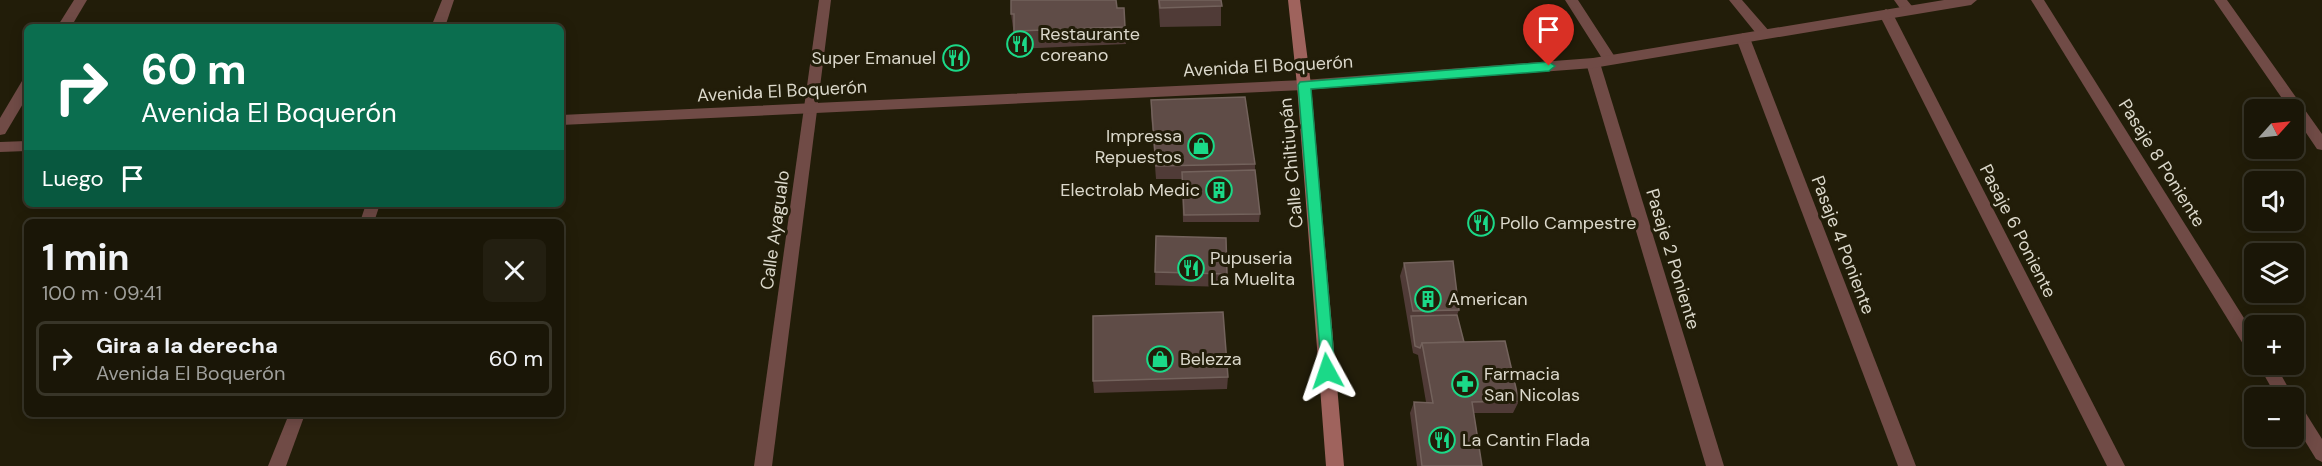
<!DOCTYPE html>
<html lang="es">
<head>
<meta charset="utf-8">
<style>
	:root { --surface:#1a1607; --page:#231f11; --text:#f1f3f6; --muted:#9f9f9b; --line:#383528 }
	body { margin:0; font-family:"DM Sans",sans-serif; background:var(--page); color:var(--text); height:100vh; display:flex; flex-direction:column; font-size:22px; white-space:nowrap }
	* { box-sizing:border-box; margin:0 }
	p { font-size:20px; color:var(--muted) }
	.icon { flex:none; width:33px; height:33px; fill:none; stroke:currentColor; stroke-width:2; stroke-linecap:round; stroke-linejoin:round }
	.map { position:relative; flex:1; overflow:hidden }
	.side { position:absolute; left:24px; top:219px; width:540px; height:198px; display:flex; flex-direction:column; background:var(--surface); border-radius:9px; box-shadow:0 3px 15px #0003,0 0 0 2px var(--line) }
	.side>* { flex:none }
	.hud { position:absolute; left:24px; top:24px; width:540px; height:183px; border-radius:9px; box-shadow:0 3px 15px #0003,0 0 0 2px var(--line); background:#0b6e4f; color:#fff; overflow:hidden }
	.needle { width:39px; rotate:63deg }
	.buttons { position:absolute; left:2244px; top:99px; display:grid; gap:12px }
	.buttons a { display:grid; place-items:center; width:60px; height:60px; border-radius:9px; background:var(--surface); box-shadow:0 3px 15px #0003,0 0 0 2px var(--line); font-size:30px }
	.pin { position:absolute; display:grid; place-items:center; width:51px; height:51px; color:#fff; margin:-62px -26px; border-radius:50% 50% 50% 0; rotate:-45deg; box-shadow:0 0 6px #0007 }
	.pin .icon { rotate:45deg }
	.me { position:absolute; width:66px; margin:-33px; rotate:355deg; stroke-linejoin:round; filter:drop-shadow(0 0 4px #0008) }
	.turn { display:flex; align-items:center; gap:21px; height:126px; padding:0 18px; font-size:27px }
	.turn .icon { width:78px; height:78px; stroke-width:2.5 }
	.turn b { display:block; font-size:42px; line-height:51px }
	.then { display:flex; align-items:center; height:57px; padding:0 18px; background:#0003; gap:12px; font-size:22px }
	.round { display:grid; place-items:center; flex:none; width:63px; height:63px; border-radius:9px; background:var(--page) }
	.head { display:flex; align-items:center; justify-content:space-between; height:102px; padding:0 18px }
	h1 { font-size:36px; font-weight:700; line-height:45px }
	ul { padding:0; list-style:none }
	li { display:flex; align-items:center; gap:18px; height:75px; margin:0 12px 9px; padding:0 6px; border:3px solid var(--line); border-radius:9px }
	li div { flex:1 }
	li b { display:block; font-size:22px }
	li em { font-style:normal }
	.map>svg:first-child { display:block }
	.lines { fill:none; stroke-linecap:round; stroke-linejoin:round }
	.pedestrian { fill:#704b46; fill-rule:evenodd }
	.minor { fill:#704b46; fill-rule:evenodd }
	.tertiary { fill:#704b46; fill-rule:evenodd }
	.secondary { fill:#9f635d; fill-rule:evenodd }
	.wall { fill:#503b37 }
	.building { fill:#5f4c47; stroke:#73625c; stroke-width:1.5 }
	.route { fill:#1bd988; stroke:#128d58; stroke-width:1.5 }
	.labels { text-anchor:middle; stroke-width:6; stroke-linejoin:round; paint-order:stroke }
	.poi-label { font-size:18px; fill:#dbd8cb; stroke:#221d09; text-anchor:start }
	.street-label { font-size:18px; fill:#dbd8cb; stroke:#221d09 }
</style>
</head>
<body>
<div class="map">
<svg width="2322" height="466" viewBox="0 0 2322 466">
	<rect width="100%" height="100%" fill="#221d09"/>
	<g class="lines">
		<g class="pedestrian">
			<path d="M1565 0H1578L1615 57 1617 60 1615 63H1605Z"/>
			<path d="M1729 0H1742L1769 31 1771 34 1769 37H1759Z"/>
			<path d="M1894 0H1907L1916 11 1914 14H1904Z"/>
			<path d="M2031 0H2044L2254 334V354L2248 352Z"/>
			<path d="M2214 0H2227L2322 134V150L2317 149 2294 115V110H2290Z"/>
			<path d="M1886 9 1893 14 2125 466H2107L1879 14Z"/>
			<path d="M1743 33 1750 38 1916 466H1898L1736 38Z"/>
			<path d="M1593 58 1600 63 1724 466H1706L1586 63Z"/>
			<path d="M2258 364H2275L2294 398V400V398H2277Z"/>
			<path d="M2294 402 2300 404 2322 439V462L2316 459 2294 423Z"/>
		</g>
		<g class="minor">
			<path d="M74 0H87L71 27H57Z"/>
			<path d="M442 0H454L445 27H431Z"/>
			<path d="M819 0H831L772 466H754Z"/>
			<path d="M27 80V97L5 134 0 135V118L22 81Z"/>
			<path d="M366 204H380L374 222H360Z"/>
			<path d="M289 414H305L286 466H268Z"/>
		</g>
		<g class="tertiary">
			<path d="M1944 0H1977L1971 5 1593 68 1304 90 561 125V115L1304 80 1593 58Z"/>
			<path d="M27 141V151L0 152V142Z"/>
		</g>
		<path class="secondary" d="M1288 0H1300L1311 85 1344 466H1326L1297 85Z"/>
	</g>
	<g class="wall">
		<path d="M1158 0H1221V26L1160 27Z"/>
		<path d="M1117 8 1125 27 1126 44 1016 49 1011 14Z"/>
		<path d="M1151 100 1255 164V170L1260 214 1259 222H1183L1182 179H1156L1151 114Z"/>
		<path d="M1156 236 1227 274 1226 287 1155 285Z"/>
		<path d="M1404 263 1459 310 1457 315 1464 342 1519 401 1513 413H1474L1482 466H1417L1410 413 1414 402H1426L1418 355 1413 353 1400 276Z"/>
		<path d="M1228 377 1227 389 1094 393 1093 381Z"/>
	</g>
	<g class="building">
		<path d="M1011 0H1116L1117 8H1124L1125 27 1014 31V14H1011Z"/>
		<path d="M1159 0H1221L1222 6 1160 8Z"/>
		<path d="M1245 97 1255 164 1156 166 1151 100Z"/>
		<path d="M1255 170 1260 214 1184 215 1182 172Z"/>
		<path d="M1156 236 1226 238 1227 274 1155 272Z"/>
		<path d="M1453 261 1459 310 1413 311 1404 263Z"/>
		<path d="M1223 312 1228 377 1093 381V316Z"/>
		<path d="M1457 315 1464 342 1422 343 1420 348 1415 346 1411 316Z"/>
		<path d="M1505 341 1519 401 1472 402 1482 466H1422L1414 402 1433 403 1422 343Z"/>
	</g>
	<path class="route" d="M1549 62 1555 66 1549 71 1311 89 1335 371 1332 375 1327 377 1322 375 1298 85 1300 82Z"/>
	<defs>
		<g id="restaurant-ring" transform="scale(1.35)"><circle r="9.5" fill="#221d09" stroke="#1bd988" stroke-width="1.5"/><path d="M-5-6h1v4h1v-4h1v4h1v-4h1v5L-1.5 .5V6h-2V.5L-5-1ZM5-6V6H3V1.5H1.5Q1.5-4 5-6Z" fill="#1bd988"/></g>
		<g id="shop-ring" transform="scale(1.35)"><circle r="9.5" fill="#221d09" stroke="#1bd988" stroke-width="1.5"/><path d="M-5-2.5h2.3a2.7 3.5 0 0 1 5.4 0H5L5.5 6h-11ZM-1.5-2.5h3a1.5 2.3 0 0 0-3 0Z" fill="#1bd988"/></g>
		<g id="building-ring" transform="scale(1.35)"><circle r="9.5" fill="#221d09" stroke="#1bd988" stroke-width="1.5"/><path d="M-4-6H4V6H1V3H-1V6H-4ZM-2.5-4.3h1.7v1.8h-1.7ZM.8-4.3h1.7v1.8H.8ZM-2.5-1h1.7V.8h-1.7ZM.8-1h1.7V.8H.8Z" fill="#1bd988"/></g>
		<g id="pharmacy-ring" transform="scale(1.35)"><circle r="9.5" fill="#221d09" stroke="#1bd988" stroke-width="1.5"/><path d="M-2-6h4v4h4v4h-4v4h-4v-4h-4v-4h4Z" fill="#1bd988"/></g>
	</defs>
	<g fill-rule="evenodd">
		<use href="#restaurant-ring" x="1020" y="44"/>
		<use href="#restaurant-ring" x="956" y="58"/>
		<use href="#shop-ring" x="1201" y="146"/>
		<use href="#building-ring" x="1219" y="190"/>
		<use href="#restaurant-ring" x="1481" y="223"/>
		<use href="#restaurant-ring" x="1191" y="268"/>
		<use href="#building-ring" x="1428" y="299"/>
		<use href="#shop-ring" x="1160" y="359"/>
		<use href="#pharmacy-ring" x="1465" y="384"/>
		<use href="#restaurant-ring" x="1442" y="440"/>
	</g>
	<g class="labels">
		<g class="poi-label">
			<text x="1040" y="40">Restaurante<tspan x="1040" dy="21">coreano</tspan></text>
			<text x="936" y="64" text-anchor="end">Super Emanuel</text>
			<text x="1182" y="142" text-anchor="end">Impressa<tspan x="1182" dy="21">Repuestos</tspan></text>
			<text x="1200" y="196" text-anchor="end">Electrolab Medic</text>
			<text x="1500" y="229">Pollo Campestre</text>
			<text x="1210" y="264">Pupuseria<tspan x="1210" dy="21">La Muelita</tspan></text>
			<text x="1448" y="305">American</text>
			<text x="1180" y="365">Belezza</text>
			<text x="1484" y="380">Farmacia<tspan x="1484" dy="21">San Nicolas</tspan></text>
			<text x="1462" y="446">La Cantin Flada</text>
		</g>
		<g class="street-label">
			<text transform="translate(1268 66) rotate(-3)" y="6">Avenida El Boquerón</text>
			<text transform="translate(782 91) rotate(-3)" y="6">Avenida El Boquerón</text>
			<text transform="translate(1291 163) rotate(-95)" y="6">Calle Chiltiupán</text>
			<text transform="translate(2162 163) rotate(58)" y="6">Pasaje 8 Poniente</text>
			<text transform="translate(775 230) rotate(-82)" y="6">Calle Ayagualo</text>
			<text transform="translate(2018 231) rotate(63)" y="6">Pasaje 6 Poniente</text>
			<text transform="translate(1843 245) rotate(69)" y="6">Pasaje 4 Poniente</text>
			<text transform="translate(1673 259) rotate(73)" y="6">Pasaje 2 Poniente</text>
		</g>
	</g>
</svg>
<div class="buttons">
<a><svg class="needle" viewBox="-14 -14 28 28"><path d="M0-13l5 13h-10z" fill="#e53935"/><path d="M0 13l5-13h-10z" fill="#9f9f9b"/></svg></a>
<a><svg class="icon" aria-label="sound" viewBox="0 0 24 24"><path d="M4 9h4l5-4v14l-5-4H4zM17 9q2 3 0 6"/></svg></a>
<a><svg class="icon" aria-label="layers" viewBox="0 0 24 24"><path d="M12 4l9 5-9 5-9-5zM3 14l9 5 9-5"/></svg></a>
<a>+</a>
<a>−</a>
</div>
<div class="pin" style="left:1549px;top:66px;background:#d93025"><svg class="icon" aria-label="arrive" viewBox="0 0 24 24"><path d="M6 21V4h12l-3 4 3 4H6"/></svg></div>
<svg class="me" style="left:1327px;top:371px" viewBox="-20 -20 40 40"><path d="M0-17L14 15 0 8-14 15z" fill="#1bd988" stroke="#fff" stroke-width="4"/></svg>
<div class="hud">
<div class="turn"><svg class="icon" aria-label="right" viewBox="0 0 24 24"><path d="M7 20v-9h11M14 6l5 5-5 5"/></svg><div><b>60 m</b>Avenida El Boquerón</div></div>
<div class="then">Luego<svg class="icon" aria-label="arrive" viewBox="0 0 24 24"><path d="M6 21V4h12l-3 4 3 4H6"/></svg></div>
</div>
<section class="side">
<div class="head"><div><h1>1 min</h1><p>100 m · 09:41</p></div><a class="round"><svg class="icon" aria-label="close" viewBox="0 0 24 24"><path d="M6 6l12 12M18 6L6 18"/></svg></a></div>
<ul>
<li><svg class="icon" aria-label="right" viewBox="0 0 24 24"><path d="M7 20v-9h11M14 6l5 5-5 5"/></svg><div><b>Gira a la derecha</b><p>Avenida El Boquerón</p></div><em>60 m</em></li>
</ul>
</section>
</div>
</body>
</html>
